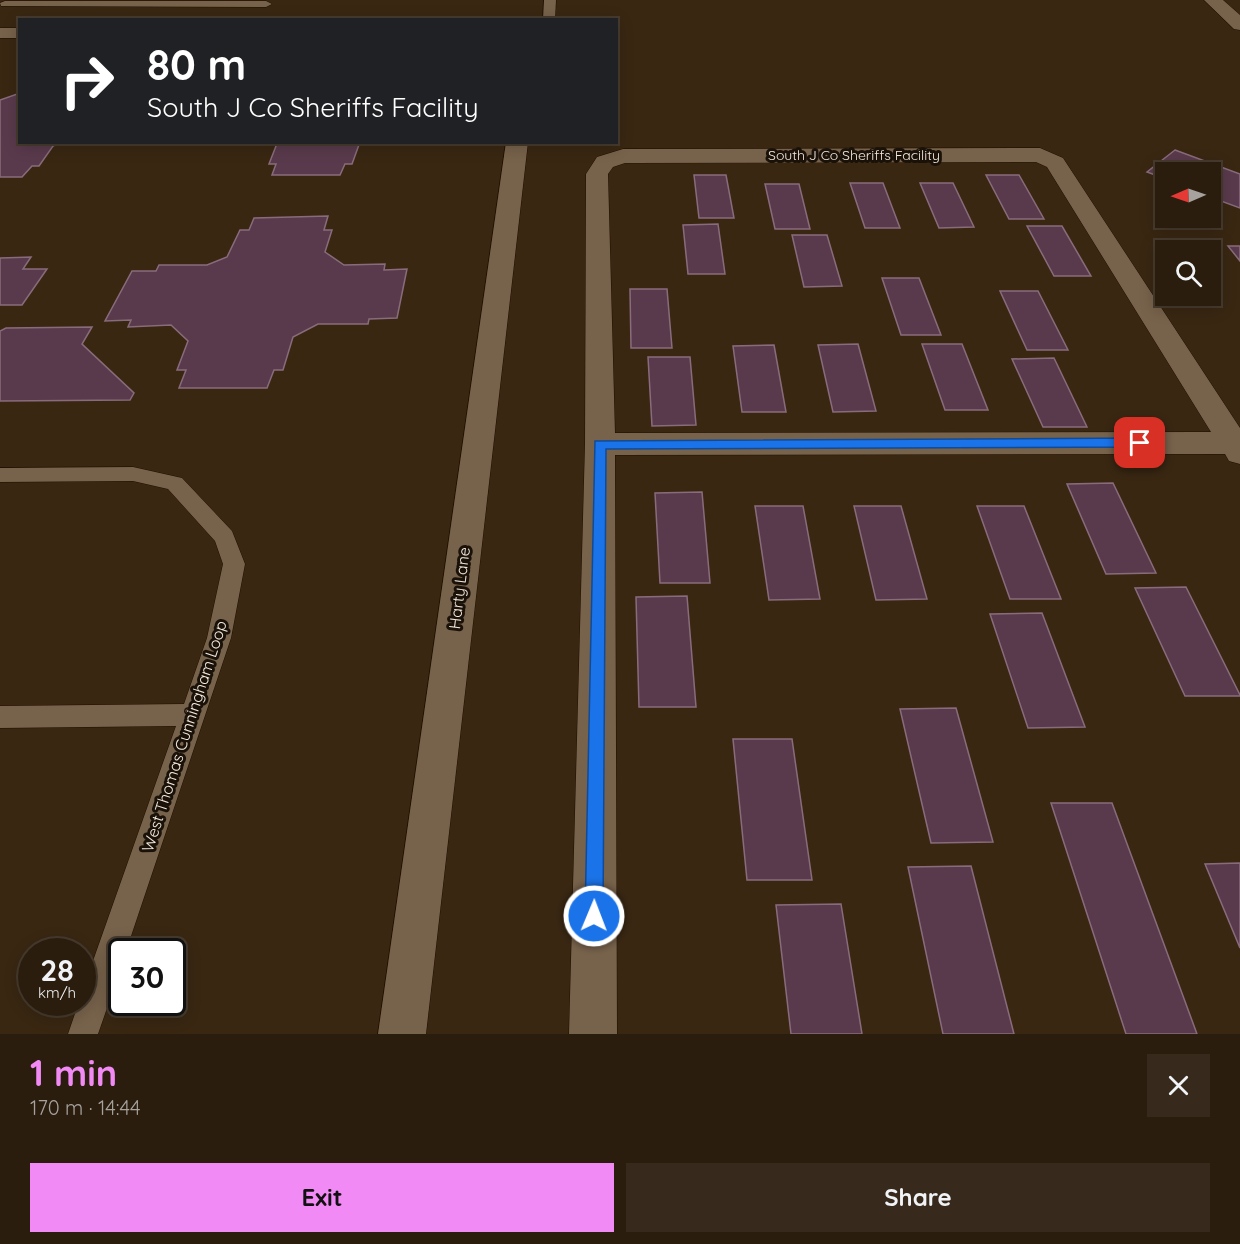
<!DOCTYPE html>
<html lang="en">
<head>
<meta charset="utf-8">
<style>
	:root { --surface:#2b1d0e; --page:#372a1c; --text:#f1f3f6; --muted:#a6a29e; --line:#473b2e; --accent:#f18af4 }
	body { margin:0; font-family:Quicksand,sans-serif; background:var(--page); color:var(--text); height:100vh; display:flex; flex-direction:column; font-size:22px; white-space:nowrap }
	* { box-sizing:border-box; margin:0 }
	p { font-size:20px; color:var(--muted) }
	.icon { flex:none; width:33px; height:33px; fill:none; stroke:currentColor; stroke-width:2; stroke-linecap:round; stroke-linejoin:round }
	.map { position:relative; height:1034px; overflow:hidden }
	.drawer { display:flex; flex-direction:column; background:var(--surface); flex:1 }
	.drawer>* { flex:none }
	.guide { position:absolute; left:18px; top:18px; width:600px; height:126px; border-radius:0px; box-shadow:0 3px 15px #0003,0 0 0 2px var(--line); background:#202124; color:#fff; overflow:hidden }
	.needle { width:39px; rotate:268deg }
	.fabs { position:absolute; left:1155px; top:162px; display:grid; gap:12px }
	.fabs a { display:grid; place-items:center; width:66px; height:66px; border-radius:0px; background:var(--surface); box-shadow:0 3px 15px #0003,0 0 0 2px var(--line); font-size:30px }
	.speed { position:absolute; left:18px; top:938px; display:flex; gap:12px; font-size:30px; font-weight:700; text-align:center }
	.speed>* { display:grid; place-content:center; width:78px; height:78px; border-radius:50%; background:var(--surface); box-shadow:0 3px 15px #0003,0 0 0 2px var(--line); line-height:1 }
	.speed small { font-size:15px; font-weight:400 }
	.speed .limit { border:3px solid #111; border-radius:9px; background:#fff; color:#111 }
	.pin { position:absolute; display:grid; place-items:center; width:51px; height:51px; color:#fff; margin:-26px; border-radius:12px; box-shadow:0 3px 9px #0006 }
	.me { position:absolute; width:66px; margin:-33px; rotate:1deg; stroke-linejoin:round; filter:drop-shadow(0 0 4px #0008) }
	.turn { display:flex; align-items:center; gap:21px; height:126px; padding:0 30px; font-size:27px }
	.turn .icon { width:78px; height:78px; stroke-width:2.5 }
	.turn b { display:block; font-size:42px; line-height:51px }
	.round { display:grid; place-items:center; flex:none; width:63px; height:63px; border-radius:0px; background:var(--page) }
	.summary { display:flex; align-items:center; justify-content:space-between; height:102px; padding:0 30px }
	h1 { font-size:36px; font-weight:800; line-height:45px; color:var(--accent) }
	.action { display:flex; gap:12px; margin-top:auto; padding:12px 30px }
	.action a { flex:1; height:69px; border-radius:0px; background:var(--accent); color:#111; font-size:24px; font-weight:800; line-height:69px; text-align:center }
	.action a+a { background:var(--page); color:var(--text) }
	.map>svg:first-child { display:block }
	.building { fill:#593a4c; stroke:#896c7c; stroke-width:1.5 }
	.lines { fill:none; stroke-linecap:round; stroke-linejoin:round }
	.lane-casing { stroke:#200f00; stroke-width:1 }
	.street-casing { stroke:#200f00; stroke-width:1 }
	.secondary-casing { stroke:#200f00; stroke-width:1 }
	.lane { fill:#77624b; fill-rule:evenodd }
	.street { fill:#77624b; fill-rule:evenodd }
	.secondary { fill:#77624b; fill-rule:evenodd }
	.route { fill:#1a73e8; stroke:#114b97; stroke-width:1.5 }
	.labels { text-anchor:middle; stroke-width:6; stroke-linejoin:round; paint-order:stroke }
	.far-street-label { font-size:14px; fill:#f6eadd; stroke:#1a1209 }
	.street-label { font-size:16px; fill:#f6eadd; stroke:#1a1209 }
</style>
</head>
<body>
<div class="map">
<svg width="1240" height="1034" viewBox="0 0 1240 1034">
	<rect width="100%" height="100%" fill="#392712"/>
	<g class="building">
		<path d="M20 93V142H62L53 146 39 166H32L22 177H0V100Z"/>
		<path d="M270 142H360L352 164H345L340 175H272L276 164H269L276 146Z"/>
		<path d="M1175 150 1240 174V208L1210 197V172H1166V179L1147 172Z"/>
		<path d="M694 175H726L734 218H699Z"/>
		<path d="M986 175H1019L1044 219H1009Z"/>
		<path d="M850 183H883L900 228H865Z"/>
		<path d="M920 183H953L974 227 939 228Z"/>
		<path d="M765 184H799L810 229H775Z"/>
		<path d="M328 216 324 230H332L325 252 344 265 385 264 384 270 407 269 397 318 369 319 368 324H318L293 337 283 370H274L267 388H179L186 370H177L188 341 171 325 128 327 131 320 105 321 132 271H156L159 265H207L227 257 240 230H249L254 218Z"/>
		<path d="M718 224 725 274H688L683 225Z"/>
		<path d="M1027 226H1062L1091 276H1054Z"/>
		<path d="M792 235H827L842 286 804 287Z"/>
		<path d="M1228 246H1240V261Z"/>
		<path d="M31 257 23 269H47L22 305H0V258Z"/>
		<path d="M882 278H919L941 335H901Z"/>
		<path d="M630 289H667L672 348H631Z"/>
		<path d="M1000 291H1038L1068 350H1027Z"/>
		<path d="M92 327 82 344 134 393 130 400 0 401V331L6 328Z"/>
		<path d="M858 344 876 411 833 412 818 345Z"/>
		<path d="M922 344H962L988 410H945Z"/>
		<path d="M774 345 786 412H742L733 346Z"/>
		<path d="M648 357H690L696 425 652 426Z"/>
		<path d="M1054 358 1087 427H1043L1012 359Z"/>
		<path d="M1113 483 1156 573 1106 574 1067 484Z"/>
		<path d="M702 492 710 583H660L655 493Z"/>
		<path d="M755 506H803L820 599 769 600Z"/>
		<path d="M854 506H901L927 599 876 600Z"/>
		<path d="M977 506H1024L1061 599H1010Z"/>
		<path d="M1186 587 1240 695V696H1185L1135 588Z"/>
		<path d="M687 596 696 707H639L636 597Z"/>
		<path d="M1042 613 1085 727 1028 728 990 614Z"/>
		<path d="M956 708 993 842 931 843 900 709Z"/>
		<path d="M733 739H792L812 880H747Z"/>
		<path d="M1051 803H1112L1197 1034H1126Z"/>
		<path d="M1240 863V948L1205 864Z"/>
		<path d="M971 866 1014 1034H943L908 867Z"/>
		<path d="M841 904 862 1034H791L776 905Z"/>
	</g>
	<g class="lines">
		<g class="lane-casing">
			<g id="lane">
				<path d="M544 0H556L555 20H543Z"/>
				<path d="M5 1H266L272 4 266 7 1 6 0 3Z"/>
				<path d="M133 467 182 478 232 531 245 564 231 638 126 951H122V965L98 1034H68L79 1002H82V992L176 726 0 728V706L184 704 207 638 223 564 215 541 168 489 133 481 0 482V468Z"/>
			</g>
		</g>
		<g class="street-casing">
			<g id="street">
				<rect x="0" y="28" width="20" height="10"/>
				<path d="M506 142H528L426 1034H378Z"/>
				<path d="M1040 148 1063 158 1240 428V464L1229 461 1225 454 615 455 617 1034H569L585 444 586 174 597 157 623 149ZM1036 162 1047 167 1211 432 615 433 608 174 613 167 625 163Z"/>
			</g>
		</g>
		<g class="secondary-casing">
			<path id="secondary" d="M1204 0H1223L1240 15V30L1234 29Z"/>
		</g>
		<use href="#lane" class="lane"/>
		<use href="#street" class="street"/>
		<use href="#secondary" class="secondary"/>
	</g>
	<path class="route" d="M1140 438 1146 443 1140 447 606 449 603 916 601 923 594 925 588 923 585 916 595 441Z"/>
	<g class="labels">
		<g class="far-street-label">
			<text x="854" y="160">South J Co Sheriffs Facility</text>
		</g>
		<g class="street-label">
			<text transform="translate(459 588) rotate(-83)" y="6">Harty Lane</text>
			<text transform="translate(184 736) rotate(-72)" y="6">West Thomas Cunningham Loop</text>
		</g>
	</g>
</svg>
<div class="fabs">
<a><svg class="needle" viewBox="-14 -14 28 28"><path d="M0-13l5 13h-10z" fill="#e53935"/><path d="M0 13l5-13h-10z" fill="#a6a29e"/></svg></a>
<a><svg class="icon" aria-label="search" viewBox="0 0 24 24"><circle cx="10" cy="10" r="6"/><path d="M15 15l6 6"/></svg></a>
</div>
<div class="speed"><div>28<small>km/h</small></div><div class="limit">30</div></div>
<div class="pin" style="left:1140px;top:443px;background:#d93025"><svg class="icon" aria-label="arrive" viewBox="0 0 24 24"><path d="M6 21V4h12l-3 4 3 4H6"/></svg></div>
<svg class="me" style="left:594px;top:916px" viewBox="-20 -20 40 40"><circle r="17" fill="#1a73e8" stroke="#fff" stroke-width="3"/><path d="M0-11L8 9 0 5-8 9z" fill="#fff"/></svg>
<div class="guide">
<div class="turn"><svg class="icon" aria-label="right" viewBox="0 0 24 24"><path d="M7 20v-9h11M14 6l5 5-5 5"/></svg><div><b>80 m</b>South J Co Sheriffs Facility</div></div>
</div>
</div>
<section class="drawer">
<div class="summary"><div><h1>1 min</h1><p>170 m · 14:44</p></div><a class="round"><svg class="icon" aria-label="close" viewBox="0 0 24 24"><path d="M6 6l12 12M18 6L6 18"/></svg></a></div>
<div class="action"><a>Exit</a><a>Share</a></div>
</section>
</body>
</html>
